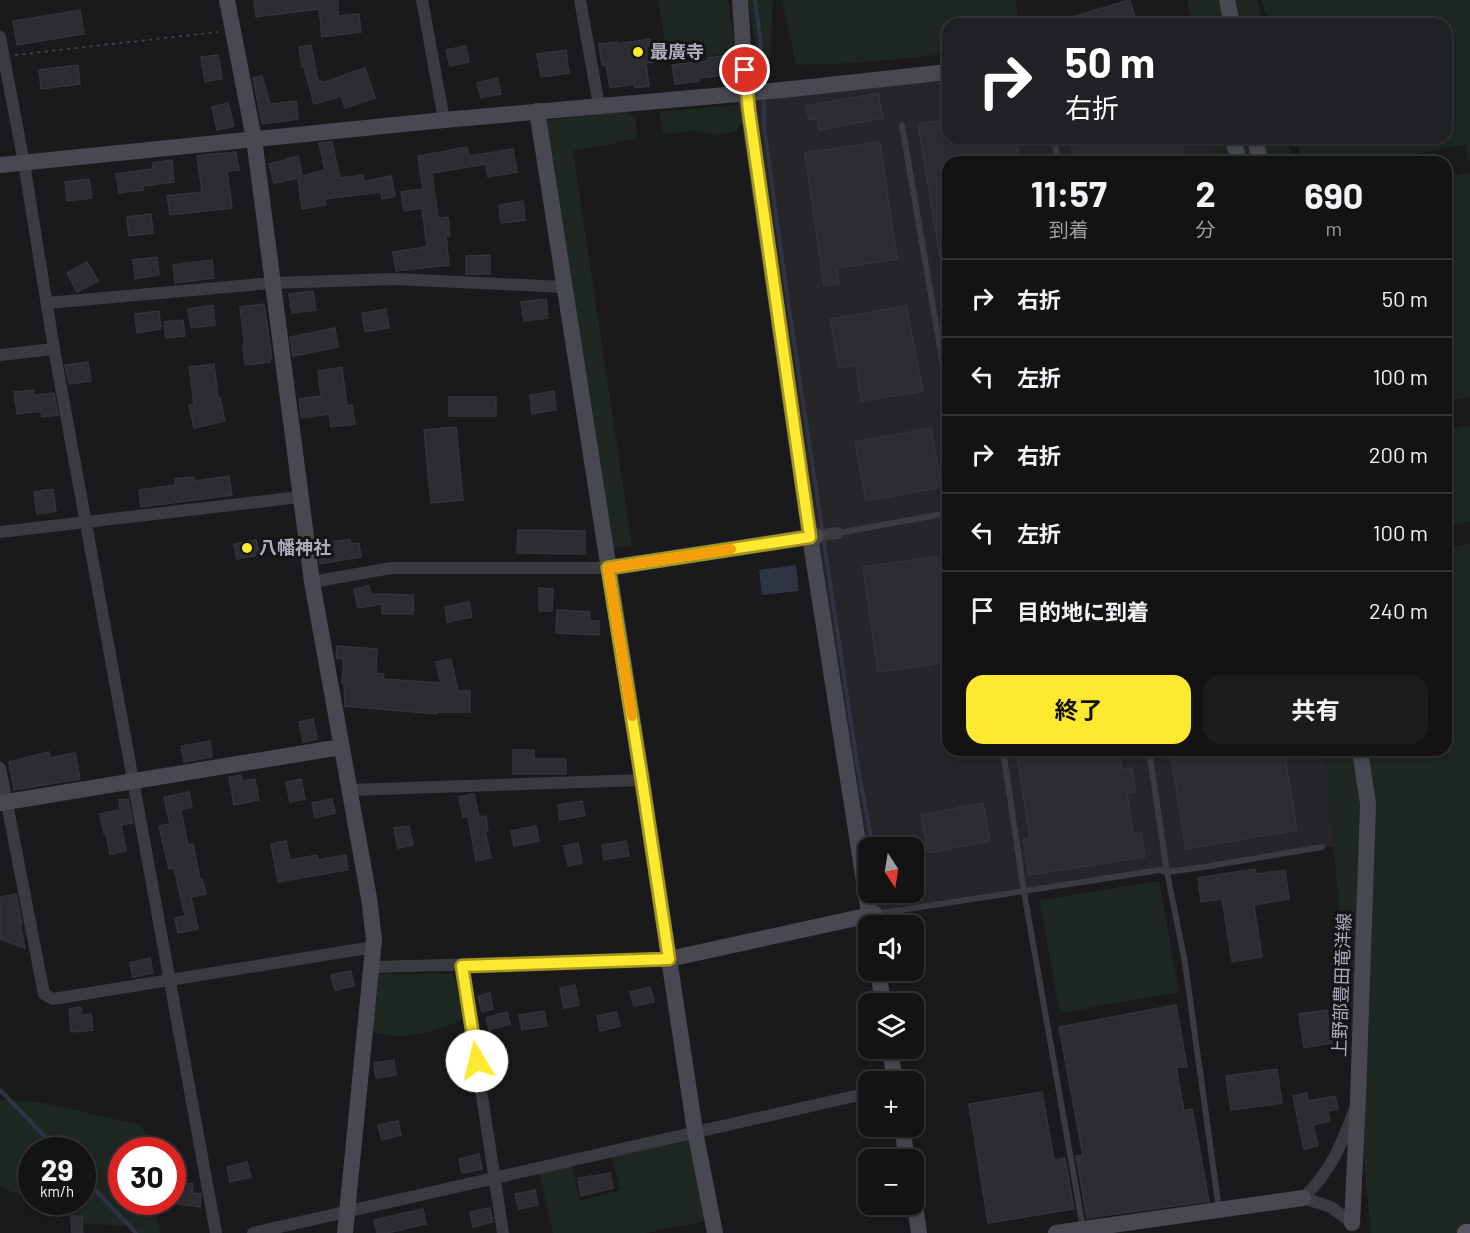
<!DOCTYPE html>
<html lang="ja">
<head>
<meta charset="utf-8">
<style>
	:root { --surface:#141314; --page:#1d1c1d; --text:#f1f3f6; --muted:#9d9ea0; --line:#333234; --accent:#fde92f }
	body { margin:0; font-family:Barlow,"Noto Sans JP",sans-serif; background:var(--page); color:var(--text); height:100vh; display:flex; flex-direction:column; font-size:22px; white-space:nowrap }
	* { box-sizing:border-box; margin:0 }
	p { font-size:20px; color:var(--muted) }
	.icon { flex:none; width:33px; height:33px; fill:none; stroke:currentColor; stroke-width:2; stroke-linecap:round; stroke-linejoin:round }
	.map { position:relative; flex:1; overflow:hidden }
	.drawer { position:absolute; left:942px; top:156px; width:510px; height:600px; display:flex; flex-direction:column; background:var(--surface); border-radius:18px; box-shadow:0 3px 9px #0003,0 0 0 2px var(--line) }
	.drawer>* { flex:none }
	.top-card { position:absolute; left:942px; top:18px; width:510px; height:126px; border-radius:18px; box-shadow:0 3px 9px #0003,0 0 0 2px var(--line); background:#202124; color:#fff; overflow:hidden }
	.needle { width:39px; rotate:168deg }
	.buttons { position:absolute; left:858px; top:837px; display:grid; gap:12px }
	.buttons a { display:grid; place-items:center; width:66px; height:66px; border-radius:12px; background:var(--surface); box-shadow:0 3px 9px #0003,0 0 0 2px var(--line); font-size:30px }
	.speed { position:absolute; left:18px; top:1137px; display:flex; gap:12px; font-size:30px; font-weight:700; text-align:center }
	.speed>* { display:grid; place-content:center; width:78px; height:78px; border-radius:50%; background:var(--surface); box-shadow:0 3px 9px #0003,0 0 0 2px var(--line); line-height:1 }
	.speed small { font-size:15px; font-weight:400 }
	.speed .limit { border:9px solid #d22; background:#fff; color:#111 }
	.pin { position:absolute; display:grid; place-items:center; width:51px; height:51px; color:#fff; margin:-26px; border:3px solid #fff; border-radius:50%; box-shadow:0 2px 6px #0007 }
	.me { position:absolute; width:66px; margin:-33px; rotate:351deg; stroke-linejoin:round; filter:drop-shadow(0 0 4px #0008) }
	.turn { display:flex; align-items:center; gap:21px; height:126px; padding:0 24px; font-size:27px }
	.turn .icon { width:78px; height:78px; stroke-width:2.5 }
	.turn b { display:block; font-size:42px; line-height:51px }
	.eta { display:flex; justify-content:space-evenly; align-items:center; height:102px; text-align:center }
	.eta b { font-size:36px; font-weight:700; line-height:42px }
	.button { display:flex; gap:12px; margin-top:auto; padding:12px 24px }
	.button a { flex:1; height:69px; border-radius:18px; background:var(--accent); color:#111; font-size:24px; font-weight:700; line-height:69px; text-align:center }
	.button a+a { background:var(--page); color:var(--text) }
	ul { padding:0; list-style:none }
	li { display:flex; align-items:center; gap:18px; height:78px; padding:0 24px; border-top:2px solid var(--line) }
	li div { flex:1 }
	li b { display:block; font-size:22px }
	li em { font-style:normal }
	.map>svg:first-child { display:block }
	.built { fill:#262529 }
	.green { fill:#1e2722 }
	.water { fill:#2e3441 }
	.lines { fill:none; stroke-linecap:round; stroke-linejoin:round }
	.stream { stroke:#2e3441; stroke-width:4 }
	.building { fill:#2d2c30; stroke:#343338; stroke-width:1.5 }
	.path { stroke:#404048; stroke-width:2; stroke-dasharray:3 4.5; stroke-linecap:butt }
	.lane { stroke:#3a3a41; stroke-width:6 }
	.street { stroke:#3a3a41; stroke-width:12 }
	.secondary { stroke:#484851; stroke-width:16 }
	.primary { stroke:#565560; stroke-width:18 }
	.route-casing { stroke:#a4971f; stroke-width:15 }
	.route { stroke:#fde92f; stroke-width:10 }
	.slow { stroke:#f59e0b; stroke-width:10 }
	.poi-dot { fill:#fde92f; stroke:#151417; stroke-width:2 }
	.labels { text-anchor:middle; stroke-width:6; stroke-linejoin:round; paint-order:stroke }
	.poi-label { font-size:18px; font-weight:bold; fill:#abacbc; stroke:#151417; text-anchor:start }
	.street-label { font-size:18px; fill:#abacbc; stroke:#151417 }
</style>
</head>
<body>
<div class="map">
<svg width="1470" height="1233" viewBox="0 0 1470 1233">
	<rect width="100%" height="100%" fill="#1a191b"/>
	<path class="built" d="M948 81V138H1251L1267 162H948V750H1361L1366 845 1322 847 875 914 871 893 914 892V848H868V882L848 780 754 93Z"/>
	<g class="green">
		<path d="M658 0H728L736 53 668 61Z"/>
		<path d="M748 0H773L770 65 758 67Z"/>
		<path d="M782 0H1016L1019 24H948V54L858 63 796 65Z"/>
		<path d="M1187 0H1258L1263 24H1192Z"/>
		<path d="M1262 0H1470V164L1466 144 1375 162H1302L1296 138H1446V24H1268Z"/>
		<path d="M748 104 749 111 736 131 718 136 694 130 663 135 659 112Z"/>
		<path d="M626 111 636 118 637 139 573 151 632 546 604 549 538 121Z"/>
		<path d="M1212 138H1287L1292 162H1216Z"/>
		<path d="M1470 173V397L1446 402V177Z"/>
		<path d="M1470 426V521L1446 527V429Z"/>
		<path d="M1470 543V1233H1371L1324 750H1446V548Z"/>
		<path d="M1159 881 1179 992 1060 1013 1039 900Z"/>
		<path d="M379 974H453L465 1018C450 1027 417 1036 400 1036 391 1036 381 1034 372 1032Z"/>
		<path d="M0 1100 40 1102 141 1125 155 1150H122V1202H155L160 1233H137L129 1226 88 1224 35 1202H82V1150H32L31 1200 0 1187Z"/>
		<path d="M689 1133 706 1221 646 1233H553L538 1168 573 1165 579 1201 620 1190 611 1151Z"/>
	</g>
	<path class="water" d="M796 565 799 591 762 595 759 570Z"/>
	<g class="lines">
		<g class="stream">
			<path d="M755 0 760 38 764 87"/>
			<path d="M764 98V126L787 295 857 763 873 848"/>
			<path d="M881 892 883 902"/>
			<path d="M0 1090 58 1150"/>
			<path d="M82 1176 136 1233"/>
		</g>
	</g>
	<g class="building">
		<path d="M254 0H338V16L359 14 361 32 322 37 319 9 256 17Z"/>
		<path d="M1130 0 1137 24H1059L1058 21Z"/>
		<path d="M80 10 84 34 17 45 13 21Z"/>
		<path d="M650 39 654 62 646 63 649 86 635 88 634 84 610 88 606 65H602L599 44 617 42V44Z"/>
		<path d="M311 45 318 82 321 81 322 83 365 68 375 98 345 108 341 96 314 104 304 67H302L299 47Z"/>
		<path d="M466 46 469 62 450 66 446 50Z"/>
		<path d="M566 50 569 73 541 77 537 54Z"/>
		<path d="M218 55 222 79 205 82 201 57Z"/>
		<path d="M731 55 734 74 699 78V81L675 84 672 65 707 61V58Z"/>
		<path d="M78 65 80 84 41 89 39 70Z"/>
		<path d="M262 76 270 104 296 101 298 119 262 124 253 78Z"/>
		<path d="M497 78 501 94 481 98 477 83Z"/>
		<path d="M878 93 883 118 819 130 817 120 809 119 806 106Z"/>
		<path d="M228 103 234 126 217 130 212 107Z"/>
		<path d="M948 119V138H1016L1020 162H948V270H942L918 124Z"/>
		<path d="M1070 138H1181L1184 162H1074Z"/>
		<path d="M332 142 340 178 363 175 364 182 391 176 395 196 382 199 381 192 325 199 326 205 302 209 298 178 274 183 269 164 286 160V159L298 156 302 176 325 170 319 143Z"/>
		<path d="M880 142 897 259 837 268 839 284 824 286 805 153Z"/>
		<path d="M467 147 469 156 513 149 517 172 488 177 486 164 432 173 438 218 448 217 450 236H446L449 265 396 271 393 252 427 247 422 208 404 211 401 192 423 189 418 156Z"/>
		<path d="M236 152 239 170 227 171 232 208 170 215 167 196 202 192 197 156Z"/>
		<path d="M172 160 174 182 143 186V190L119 193 116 174 153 169V163Z"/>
		<path d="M89 179 92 198 67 201 65 182Z"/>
		<path d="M523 201 525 220 501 223 499 205Z"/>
		<path d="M151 214 153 233 129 236 127 217Z"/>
		<path d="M490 255V274H466V256Z"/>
		<path d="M157 257 159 275 135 279 133 260Z"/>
		<path d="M212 260 214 278 175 283 173 265Z"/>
		<path d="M87 262 98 281 77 292 67 273Z"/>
		<path d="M313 291 316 310 292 313 289 294Z"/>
		<path d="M546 299 548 318 524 321 521 302Z"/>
		<path d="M264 304 272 359H269L270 362 245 365 243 346H245L240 307Z"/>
		<path d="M213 305 215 325 191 328 188 309Z"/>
		<path d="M906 306 923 391 861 401 856 365 839 368 830 319Z"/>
		<path d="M386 309 389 328 365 332 362 313Z"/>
		<path d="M159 311 161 329 137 333 135 314Z"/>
		<path d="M183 320 185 336 166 338 164 322Z"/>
		<path d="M335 328 338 347 293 356 290 337Z"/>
		<path d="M88 362 91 381 69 384 65 365Z"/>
		<path d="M214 364 218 398H220L225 421 194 428 189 405 194 404 189 367Z"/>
		<path d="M342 367 347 406 352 405 355 424 331 427 329 414 301 418 299 399 321 396 318 371Z"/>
		<path d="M33 390 34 395 54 393 58 415 42 417 41 411 17 414 14 392Z"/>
		<path d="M554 391 556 410 532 414 530 395Z"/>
		<rect x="449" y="397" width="47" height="19"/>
		<path d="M456 427 463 500 431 503 424 430Z"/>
		<path d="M931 428 942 487 866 501 855 442Z"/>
		<path d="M229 476 232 495 141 507 139 490 176 485 175 479 194 477 195 481Z"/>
		<path d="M53 489 56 511 37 514 34 492Z"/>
		<path d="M518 530 585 531V554L517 553Z"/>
		<path d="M350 539 351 544 359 543 361 557 320 564 318 545 332 544V542Z"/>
		<path d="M256 540 259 555 237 559 234 544Z"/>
		<path d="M948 555V662L878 672 863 567Z"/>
		<path d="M369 586 371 594 414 595 413 614H382V604L358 608 354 589Z"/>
		<path d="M539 588 553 589 552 611H539Z"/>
		<path d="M469 602 472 617 447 622 445 607Z"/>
		<path d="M557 610 590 612V621H599V635L556 633Z"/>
		<path d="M337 646 377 649 376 673 384 674 383 679 441 683 436 662 451 659 458 691H470V712H436V714L345 706 344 683H342L344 659 336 658Z"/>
		<path d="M313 719 317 739 303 742 299 722Z"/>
		<path d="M210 741 212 757 184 762 181 746Z"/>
		<path d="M513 750H534V759H566V774H513Z"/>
		<path d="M1016 750H1119L1122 770 1132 768 1135 792 1127 794 1133 834 1141 833 1145 857 1029 875 1023 839 1030 838Z"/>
		<path d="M1170 750H1284L1297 830 1186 849Z"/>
		<path d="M49 752 50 758 75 753 80 779 14 790 9 762Z"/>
		<path d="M241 775 242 781 255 779 259 800 234 805 229 777Z"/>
		<path d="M301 779 305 799 290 802 286 782Z"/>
		<path d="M189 792 192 807 181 810 188 845 193 844 200 880 202 879 206 894 191 897 198 929 178 933 175 918 185 916 174 868 169 869 159 826 170 824 164 797Z"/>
		<path d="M474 794 479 817 486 816 488 831H485L491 858 476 861 468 816 463 817 459 797Z"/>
		<path d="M128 799 133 823 121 825 126 851 110 854 106 833 104 834 100 814 120 810 119 800Z"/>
		<path d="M332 799 335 813 315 818 312 803Z"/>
		<path d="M582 801 585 816 560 820 558 805Z"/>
		<path d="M983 803 990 841 928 853 921 815Z"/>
		<path d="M409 826 413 845 398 848 394 828Z"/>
		<path d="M536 826 539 841 514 846 511 831Z"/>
		<path d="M286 841 290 860 317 855 318 860 346 855 348 870 278 882 271 844Z"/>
		<path d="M626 841 629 856 604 860 602 845Z"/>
		<path d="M578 843 582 863 568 866 564 846Z"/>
		<path d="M1255 869 1256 874 1285 870 1289 899 1254 905 1262 957 1232 962 1222 899 1201 902 1198 878Z"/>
		<path d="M16 894 22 924H20L25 948 0 939V897Z"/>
		<path d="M150 958 153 973 133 977 130 963Z"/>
		<path d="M351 971 354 986 335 990 331 975Z"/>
		<path d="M575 985 579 1005 564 1008 560 988Z"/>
		<path d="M650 987 654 1002 634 1006 630 992Z"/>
		<path d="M490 993 493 1009 482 1012 478 996Z"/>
		<path d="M1176 1005 1187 1067H1176L1184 1111 1192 1109 1209 1201 1087 1218 1076 1156 1083 1155 1059 1027Z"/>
		<path d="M81 1007 82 1015 91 1014 93 1030 71 1032 69 1009Z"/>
		<path d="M1327 1010 1332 1043 1304 1048 1299 1014Z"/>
		<path d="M544 1011 547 1026 522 1030 519 1015Z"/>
		<path d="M507 1012 510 1024 489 1030 486 1018Z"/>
		<path d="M616 1012 620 1026 600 1031 597 1016Z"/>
		<path d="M394 1060 396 1075 376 1078 374 1063Z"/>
		<path d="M1277 1069 1282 1103 1231 1110 1226 1076Z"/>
		<path d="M1042 1092 1054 1160 1065 1158 1074 1209 988 1223 969 1104Z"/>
		<path d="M1307 1093 1308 1101 1335 1096 1338 1109 1328 1111 1330 1121 1313 1125 1318 1146 1304 1149 1293 1096Z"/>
		<path d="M398 1121 401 1135 382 1140 378 1125Z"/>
		<path d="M479 1154 482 1169 462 1173 459 1159Z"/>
		<path d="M247 1162 251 1177 230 1182 227 1167Z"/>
		<path d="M610 1173 613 1188 581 1196 578 1178Z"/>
		<path d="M174 1182 193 1184 192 1193 201 1194 200 1207 171 1203Z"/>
		<path d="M535 1190 538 1205 519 1209 515 1194Z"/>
		<path d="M490 1208 493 1222 473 1227 470 1212Z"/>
		<path d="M423 1209 426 1224 387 1233H377L374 1220Z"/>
		<path d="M71 1216H82L83 1233H72Z"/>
	</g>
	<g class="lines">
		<path class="path" d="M15 55 218 32"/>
		<g class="lane">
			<path d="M902 125 948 395"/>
			<path d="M1054 138 1058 162"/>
			<path d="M838 533 948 513"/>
			<path d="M1003 750 1024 892 1083 1228"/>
			<path d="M1149 750 1167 872 1185 963 1219 1209"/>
			<path d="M875 914 1160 870 1167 872 1204 867 1322 847"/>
		</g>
		<g class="street">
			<path d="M422 0 444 120"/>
			<path d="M580 0 599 106"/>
			<path d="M0 37 24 163 54 349 216 1233"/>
			<path d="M47 303 272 283 395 279 564 287"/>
			<path d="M0 355 54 349"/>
			<path d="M0 532 300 497"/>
			<path d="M816 536 838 533"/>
			<path d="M312 582 391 568H608"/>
			<path d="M0 768 44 994 53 999 373 947"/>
			<path d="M349 790 642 780"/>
			<path d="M462 966 503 1233"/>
			<path d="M371 967 669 959"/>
			<path d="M1352 1223 1331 1207 1303 1198C1331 1171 1341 1146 1354 1111"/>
			<path d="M253 1233 868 1093"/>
		</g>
		<g class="secondary">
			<path d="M227 0 254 139 312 582 369 898 374 939 345 1233"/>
			<path d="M740 0 746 93 810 537 871 926"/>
			<path d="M1227 0 1232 24"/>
			<path d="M537 111 642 780 695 1131 715 1233"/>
			<path d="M1232 138 1240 162"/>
			<path d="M1255 138 1260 162"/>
			<path d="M0 165 444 120 782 90 948 72"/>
			<path d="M608 568 816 536"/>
			<path d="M0 803 341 747"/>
			<path d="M669 959 875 914"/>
			<path d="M878 970 883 1004"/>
			<path d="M890 1048 895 1082"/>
			<path d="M902 1126 907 1160"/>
			<path d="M914 1198 919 1233"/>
			<path d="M1352 1223 1358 1098 1368 804 1360 750"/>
			<path d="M1056 1233 1303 1198"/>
		</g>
		<path class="primary" d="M1466 1233H1470"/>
	</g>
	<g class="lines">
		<g class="route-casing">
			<path id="route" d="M477 1061 462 966 669 959 642 780 608 568 810 537 749 111 745 70"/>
		</g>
		<use href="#route" class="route"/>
		<path class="slow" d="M632 716 608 568 731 549"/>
	</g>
	<g class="poi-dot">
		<circle cx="638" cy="52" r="6"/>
		<circle cx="247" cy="548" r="6"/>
	</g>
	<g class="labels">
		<g class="poi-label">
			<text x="650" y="58">最廣寺</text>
			<text x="259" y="554">八幡神社</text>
		</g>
		<g class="street-label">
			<text transform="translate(1342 985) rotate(-88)" y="6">上野部豊田竜洋線</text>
		</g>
	</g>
</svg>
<div class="buttons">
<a><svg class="needle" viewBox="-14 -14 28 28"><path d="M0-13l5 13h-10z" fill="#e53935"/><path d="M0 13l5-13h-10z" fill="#9d9ea0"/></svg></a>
<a><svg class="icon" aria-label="sound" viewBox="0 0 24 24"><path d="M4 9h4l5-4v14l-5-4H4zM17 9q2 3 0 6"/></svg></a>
<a><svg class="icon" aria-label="layers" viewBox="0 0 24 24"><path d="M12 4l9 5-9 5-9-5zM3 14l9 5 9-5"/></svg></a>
<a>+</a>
<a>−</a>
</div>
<div class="speed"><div>29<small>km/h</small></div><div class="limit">30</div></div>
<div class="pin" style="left:745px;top:70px;background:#d93025"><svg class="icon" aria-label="arrive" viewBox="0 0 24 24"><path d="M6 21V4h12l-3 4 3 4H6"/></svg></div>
<svg class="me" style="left:477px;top:1061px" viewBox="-20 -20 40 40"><circle r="19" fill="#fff"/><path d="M0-13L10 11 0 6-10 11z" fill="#fde92f"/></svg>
<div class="top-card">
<div class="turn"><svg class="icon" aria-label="right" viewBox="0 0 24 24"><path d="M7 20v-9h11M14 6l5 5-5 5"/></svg><div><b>50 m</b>右折</div></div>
</div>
<section class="drawer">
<div class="eta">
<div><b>11:57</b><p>到着</p></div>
<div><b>2</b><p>分</p></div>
<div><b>690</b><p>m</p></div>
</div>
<ul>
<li><svg class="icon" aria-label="right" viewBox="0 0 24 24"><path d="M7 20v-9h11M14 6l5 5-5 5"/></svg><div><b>右折</b></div><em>50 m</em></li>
<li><svg class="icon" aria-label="left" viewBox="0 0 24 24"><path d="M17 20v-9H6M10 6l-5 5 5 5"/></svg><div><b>左折</b></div><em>100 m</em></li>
<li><svg class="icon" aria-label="right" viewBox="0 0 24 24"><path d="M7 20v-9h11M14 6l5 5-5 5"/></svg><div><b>右折</b></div><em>200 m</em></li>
<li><svg class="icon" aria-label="left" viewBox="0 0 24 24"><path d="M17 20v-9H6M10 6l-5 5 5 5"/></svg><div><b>左折</b></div><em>100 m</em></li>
<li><svg class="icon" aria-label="arrive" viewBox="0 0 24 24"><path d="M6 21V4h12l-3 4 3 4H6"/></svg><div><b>目的地に到着</b></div><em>240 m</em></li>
</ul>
<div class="button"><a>終了</a><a>共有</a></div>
</section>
</div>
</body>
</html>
